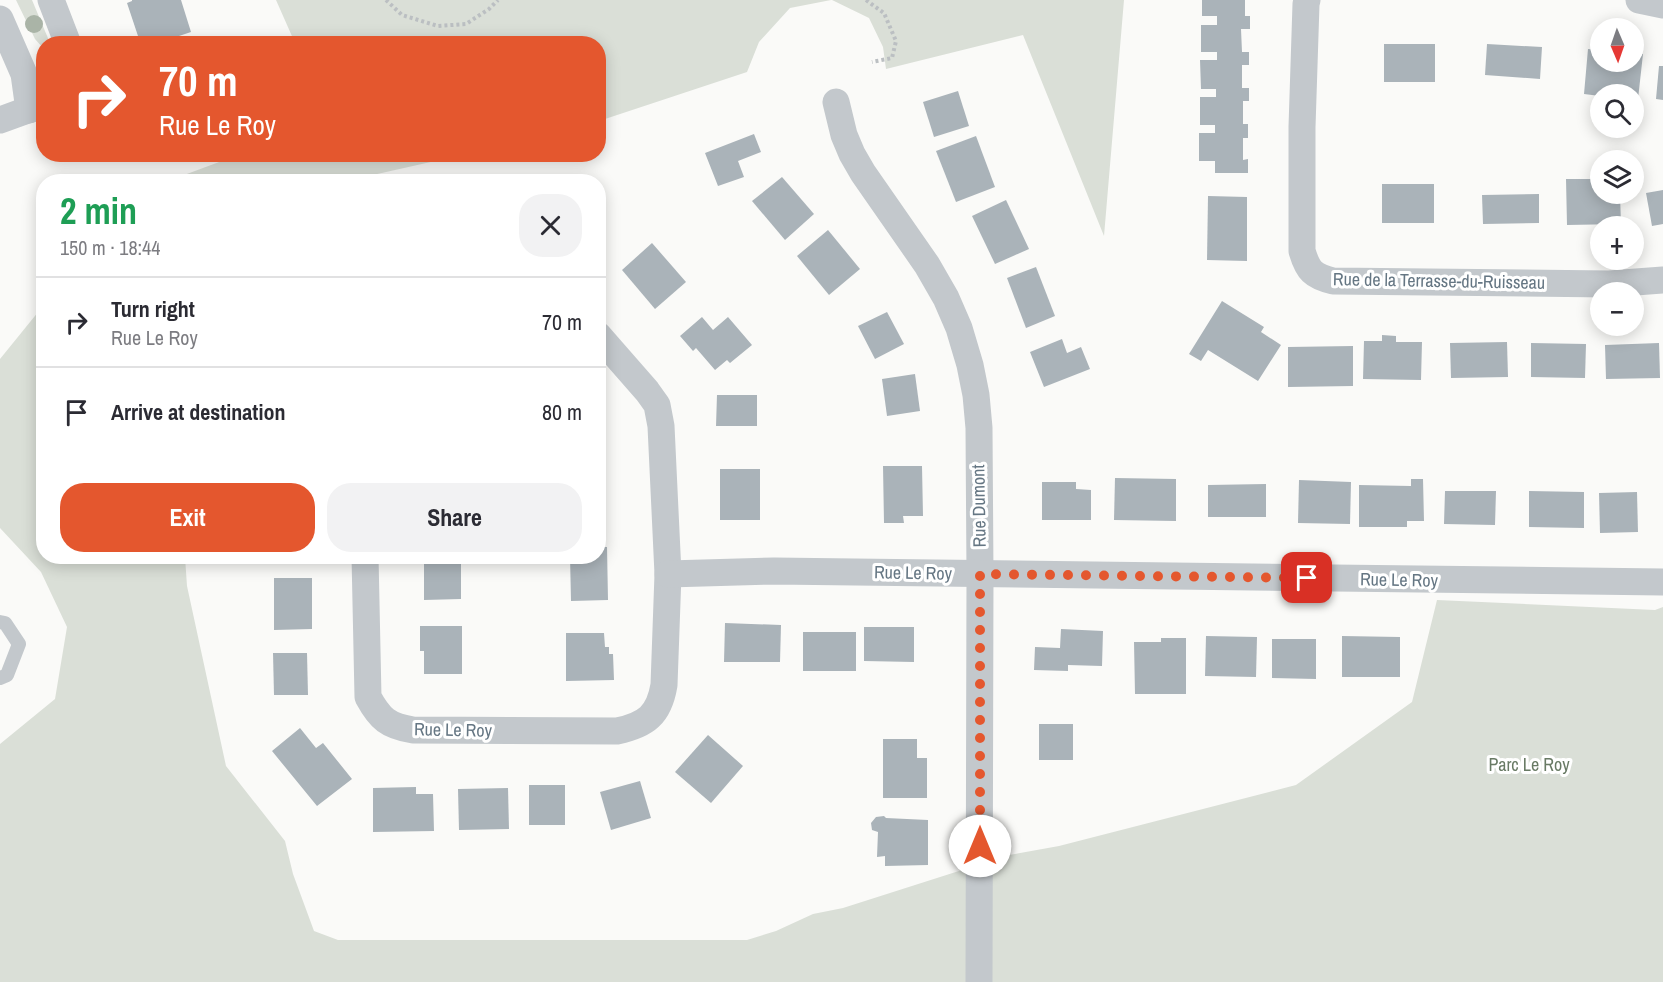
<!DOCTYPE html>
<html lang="en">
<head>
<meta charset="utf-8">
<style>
	:root { --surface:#fff; --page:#f2f2f3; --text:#2b2b33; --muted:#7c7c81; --line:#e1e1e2; --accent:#e4572e }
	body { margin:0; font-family:"Archivo Narrow",sans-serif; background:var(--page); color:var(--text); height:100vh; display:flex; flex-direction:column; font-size:22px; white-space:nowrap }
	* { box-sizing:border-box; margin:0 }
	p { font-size:20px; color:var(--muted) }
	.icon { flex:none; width:33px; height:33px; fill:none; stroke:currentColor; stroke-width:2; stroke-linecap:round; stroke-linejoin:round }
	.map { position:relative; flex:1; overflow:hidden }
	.sheet { position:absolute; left:36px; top:174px; width:570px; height:390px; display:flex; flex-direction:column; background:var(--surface); border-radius:24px; box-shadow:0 3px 15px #0003 }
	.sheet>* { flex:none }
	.top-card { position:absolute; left:36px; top:36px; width:570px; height:126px; border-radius:24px; box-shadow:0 3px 15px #0003; background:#e4572e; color:#fff; overflow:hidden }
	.needle { width:39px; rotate:178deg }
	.buttons { position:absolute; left:1590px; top:18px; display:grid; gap:12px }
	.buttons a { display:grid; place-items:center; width:54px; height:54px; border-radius:50%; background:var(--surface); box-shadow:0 3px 15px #0003; font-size:30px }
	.pin { position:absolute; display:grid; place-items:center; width:51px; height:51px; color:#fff; margin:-26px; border-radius:12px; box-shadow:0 3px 9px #0006 }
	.me { position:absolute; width:66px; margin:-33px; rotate:0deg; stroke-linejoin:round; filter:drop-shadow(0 0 4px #0008) }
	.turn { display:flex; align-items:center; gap:21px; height:126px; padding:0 24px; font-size:27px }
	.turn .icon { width:78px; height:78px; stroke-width:2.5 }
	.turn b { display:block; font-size:42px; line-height:51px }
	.round { display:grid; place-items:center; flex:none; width:63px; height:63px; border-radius:24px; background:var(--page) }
	.overview { display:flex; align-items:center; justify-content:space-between; height:102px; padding:0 24px }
	h1 { font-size:36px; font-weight:800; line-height:45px; color:#1e9e55 }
	.button { display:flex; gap:12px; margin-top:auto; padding:12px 24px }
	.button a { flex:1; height:69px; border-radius:24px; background:var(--accent); color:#fff; font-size:24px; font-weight:800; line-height:69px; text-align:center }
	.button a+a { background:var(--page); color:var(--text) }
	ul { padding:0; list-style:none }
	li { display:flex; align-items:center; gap:18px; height:90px; padding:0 24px; border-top:2px solid var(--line) }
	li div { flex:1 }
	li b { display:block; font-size:22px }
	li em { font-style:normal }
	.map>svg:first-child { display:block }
	.green { fill:#dadfd7 }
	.building { fill:#aab3b9 }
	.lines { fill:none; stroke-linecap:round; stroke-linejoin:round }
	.path { stroke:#bbbfc2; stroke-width:4; stroke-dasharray:3 3; stroke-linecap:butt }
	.service { stroke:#c3c8cc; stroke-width:14 }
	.minor { stroke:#c3c8cc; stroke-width:27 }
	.tree { fill:#aab4a7 }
	.route { stroke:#e4572e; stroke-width:10; stroke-dasharray:0 18 }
	.labels { text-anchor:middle; stroke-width:6; stroke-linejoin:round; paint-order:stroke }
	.street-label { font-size:18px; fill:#657683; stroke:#fff }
	.park-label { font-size:18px; fill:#687a64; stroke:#fff }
</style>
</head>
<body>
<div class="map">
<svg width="1663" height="982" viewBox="0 0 1663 982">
	<rect width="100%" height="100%" fill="#fafaf8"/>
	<g class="green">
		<path d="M16 0H32L50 43 44 44 43 48 35 39Z"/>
		<path d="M276 0H831L790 8 759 42 747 72 599 121 598 44 295 43Z"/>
		<path d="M832 0H1124L1104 236 1023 35 886 69 883 47 869 18Z"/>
		<path d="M238 155V154L462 155 346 181H168Z"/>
		<path d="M43 306 44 556 185 557 187 586 226 766 285 841 293 874 314 931 338 940H747L776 931 813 914 843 908 1009 855 1059 846 1296 785 1412 702 1437 600 1655 610 1663 607V982H0V744L55 699 67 627 41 572 0 528V359Z"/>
	</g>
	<g class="building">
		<path d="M132 0H181L191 32 155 44H146L144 38 139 39 127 3 132 1Z"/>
		<path d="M1202 0H1245V16H1250V29H1241L1242 52H1249V65H1242V88H1249V101H1243V124H1248V138H1243V160L1248 159V173H1215V161H1199V133H1215V125H1200V97H1216V89H1201L1200 60H1217V52H1201V25H1217V16H1202Z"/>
		<rect x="1384" y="44" width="51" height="38"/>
		<path d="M1487 44 1542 47 1540 79 1485 75Z"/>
		<path d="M1588 49 1600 50V62H1634V54H1643L1638 99H1634V94L1600 96 1584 94Z"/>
		<path d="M1659 66H1663V100L1656 99Z"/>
		<path d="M958 91 969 126 934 137 923 102Z"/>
		<path d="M754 134 761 152 738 161 744 177 718 186 705 153Z"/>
		<path d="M976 136 995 187 956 202 936 151Z"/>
		<path d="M782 177 814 214 785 240 752 201Z"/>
		<path d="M1566 179H1600V194H1620L1621 224 1567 225Z"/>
		<rect x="1382" y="184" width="52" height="39"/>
		<path d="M1663 190V224L1652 226 1646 193Z"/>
		<path d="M1539 194V223L1483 224 1482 195Z"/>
		<path d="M1208 196 1247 197V261L1207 260Z"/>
		<path d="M1006 200 1029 249 995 264 972 216Z"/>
		<path d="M828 230 860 269 829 295 797 256Z"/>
		<path d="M652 243 686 282 655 309 622 270Z"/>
		<path d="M1036 267 1055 316 1026 328 1007 278Z"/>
		<path d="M1222 301 1264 327 1261 332 1281 345 1258 381 1208 350 1201 361 1189 354Z"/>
		<path d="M887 312 904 344 875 359 858 326Z"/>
		<path d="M702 317 713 330 728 317 752 345 730 363 727 360 715 370 696 348 693 351 680 336Z"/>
		<path d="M1382 335 1396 336V342H1422L1421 380 1363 379 1364 341H1382Z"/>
		<path d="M1062 339 1067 353 1081 347 1090 369 1044 387 1030 352Z"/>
		<path d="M1507 342 1508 377 1451 378 1450 343Z"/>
		<path d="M1531 343 1586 344 1585 378 1531 377Z"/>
		<path d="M1659 343 1660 378 1606 379 1605 345Z"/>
		<path d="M1353 346V386L1288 387V347Z"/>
		<path d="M915 374 920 411 887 416 882 379Z"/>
		<path d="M717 395H757V426H716Z"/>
		<path d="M883 466H922L923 516H903L904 523H884Z"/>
		<rect x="720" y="469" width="40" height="51"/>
		<path d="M1115 478 1176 479V521L1114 520Z"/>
		<path d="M1411 479H1423L1424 521H1407V527H1359V485L1411 486Z"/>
		<path d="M1299 480 1351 482 1350 524 1298 523Z"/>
		<path d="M1042 482H1076V489L1091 490V520H1042Z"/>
		<rect x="598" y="483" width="8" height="39"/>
		<path d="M1266 484V517H1208V485Z"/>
		<path d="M1445 491H1496L1495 525 1444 524Z"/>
		<path d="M1529 491 1584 492V528L1529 527Z"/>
		<path d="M1637 492 1638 532 1600 533 1599 493Z"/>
		<path d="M598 547H607L608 600 571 601 570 556H598Z"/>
		<path d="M424 556H461V599L424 600Z"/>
		<path d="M274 578H312V629L274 630Z"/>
		<path d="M725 623 781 625 780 662H724Z"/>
		<path d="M420 626H462V674H424V651H420Z"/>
		<path d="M864 627H914V662L864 661Z"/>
		<path d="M1061 629 1103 631 1102 666 1068 665V671L1034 670 1035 647 1060 648Z"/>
		<rect x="803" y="632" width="53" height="39"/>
		<path d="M566 633H604L605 647H609V654H613L614 680 566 681Z"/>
		<path d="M1206 636 1257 637 1256 677 1205 676Z"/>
		<path d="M1342 636 1400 637V677H1342Z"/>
		<path d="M1161 638H1186V694H1135L1134 642H1161Z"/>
		<path d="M1272 639H1316V679L1272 678Z"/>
		<path d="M273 653H307L308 695H274Z"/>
		<rect x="1039" y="724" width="34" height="36"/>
		<path d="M300 728 316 748 323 743 352 779 317 806 272 751Z"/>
		<path d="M708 735 743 766 711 803 675 772Z"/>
		<path d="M883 739H917V758H927V798H883Z"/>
		<path d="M640 781 651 818 611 830 600 792Z"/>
		<rect x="529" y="785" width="36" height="40"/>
		<path d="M416 787V794H433L434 831 373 832V788Z"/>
		<path d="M508 788 509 829 459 830 458 789Z"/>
		<path d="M884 816 886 818 928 820V865L885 866V856L877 857 878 832 872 830 871 823 876 817Z"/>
	</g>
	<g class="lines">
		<g class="path">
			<path d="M386 0 402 15 438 26 466 24 489 9 498 0"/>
			<path d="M866 0 884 13 896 41 892 58 872 62"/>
		</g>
		<path class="service" d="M0 622 5 623 19 644 7 675 0 678"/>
		<g class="minor">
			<path d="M51 0 68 44"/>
			<path d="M1307 0 1306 4 1302 127V251C1308 271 1313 276 1333 281L1609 284 1663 280"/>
			<path d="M1639 0 1663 5"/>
			<path d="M0 19 24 74 29 110"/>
			<path d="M836 102 844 135 852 154 863 173 927 265 946 298 959 328 970 365 976 395 979 428 980 574 979 982"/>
			<path d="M0 120 44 104"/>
			<path d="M365 556 368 697C380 719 388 726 413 730L617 731C646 725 659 715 664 685L668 574 661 426 657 405 647 391 598 335"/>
			<path d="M668 574 774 571 1663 582"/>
		</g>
	</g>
	<circle class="tree" cx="34" cy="24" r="9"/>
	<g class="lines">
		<path class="route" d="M980 846V574L1307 578"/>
	</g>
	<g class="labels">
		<g class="street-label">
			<text transform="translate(1439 281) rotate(1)" y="6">Rue de la Terrasse-du-Ruisseau</text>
			<text transform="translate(979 506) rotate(-91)" y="6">Rue Dumont</text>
			<text transform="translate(913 573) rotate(1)" y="6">Rue Le Roy</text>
			<text transform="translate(1399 580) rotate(1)" y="6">Rue Le Roy</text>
			<text transform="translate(453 730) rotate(1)" y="6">Rue Le Roy</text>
		</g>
		<g class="park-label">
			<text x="1529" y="771">Parc Le Roy</text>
		</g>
	</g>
</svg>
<div class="buttons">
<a><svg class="needle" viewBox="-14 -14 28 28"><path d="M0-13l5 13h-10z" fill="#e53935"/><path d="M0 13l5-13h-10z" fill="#7c7c81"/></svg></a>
<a><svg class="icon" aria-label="search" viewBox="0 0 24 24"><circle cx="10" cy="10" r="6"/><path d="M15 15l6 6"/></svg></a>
<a><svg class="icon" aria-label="layers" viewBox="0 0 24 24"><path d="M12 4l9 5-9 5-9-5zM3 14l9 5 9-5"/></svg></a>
<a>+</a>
<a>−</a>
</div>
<div class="pin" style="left:1307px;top:578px;background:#d93025"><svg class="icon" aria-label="arrive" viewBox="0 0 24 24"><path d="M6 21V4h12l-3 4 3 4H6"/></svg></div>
<svg class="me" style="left:980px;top:846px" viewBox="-20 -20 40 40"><circle r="19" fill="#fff"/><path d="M0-13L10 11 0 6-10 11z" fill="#e4572e"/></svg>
<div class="top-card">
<div class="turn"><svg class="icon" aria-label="right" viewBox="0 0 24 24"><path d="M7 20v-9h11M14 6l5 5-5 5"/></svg><div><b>70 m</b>Rue Le Roy</div></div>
</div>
<section class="sheet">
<div class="overview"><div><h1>2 min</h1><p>150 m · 18:44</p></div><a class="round"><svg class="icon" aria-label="close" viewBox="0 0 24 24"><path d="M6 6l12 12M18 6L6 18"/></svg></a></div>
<ul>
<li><svg class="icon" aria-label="right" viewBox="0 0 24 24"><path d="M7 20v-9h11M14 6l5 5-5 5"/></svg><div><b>Turn right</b><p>Rue Le Roy</p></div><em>70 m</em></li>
<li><svg class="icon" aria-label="arrive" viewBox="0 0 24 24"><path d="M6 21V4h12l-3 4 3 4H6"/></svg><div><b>Arrive at destination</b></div><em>80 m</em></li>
</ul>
<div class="button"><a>Exit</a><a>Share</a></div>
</section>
</div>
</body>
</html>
